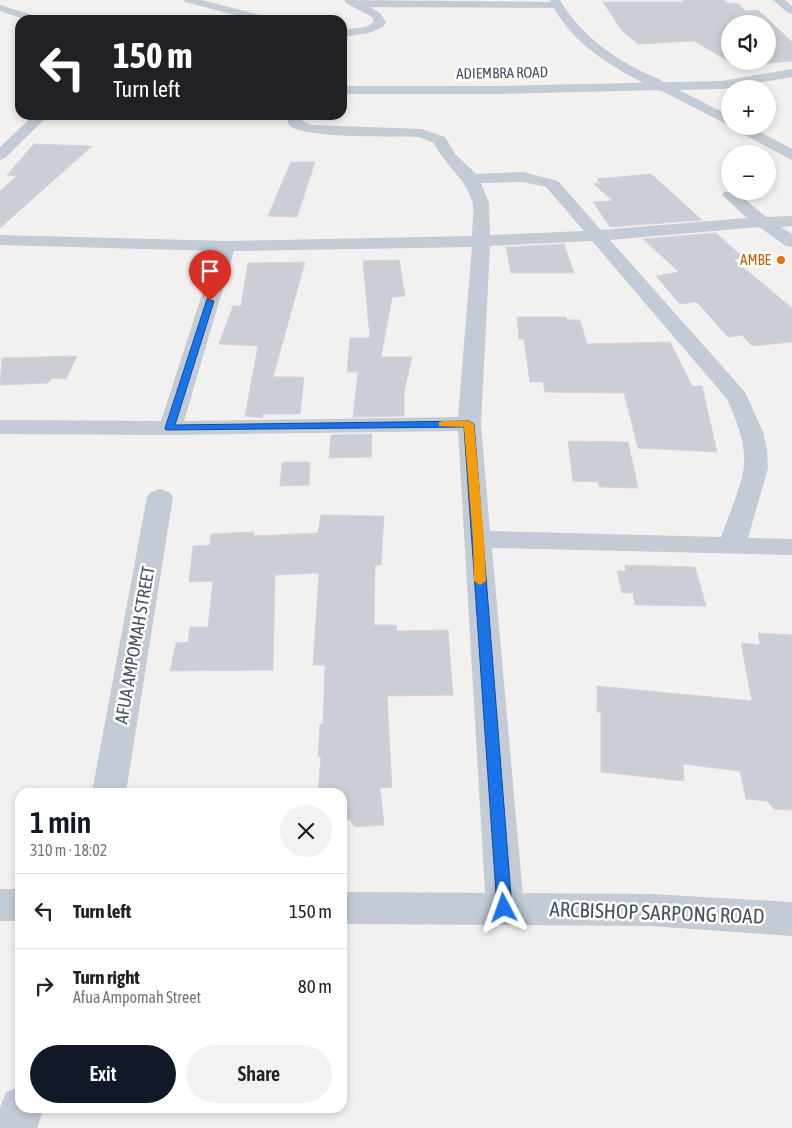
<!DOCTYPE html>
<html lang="en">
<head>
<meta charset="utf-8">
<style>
	:root { --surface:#fff; --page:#f2f2f2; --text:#222; --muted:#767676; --line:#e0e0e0; --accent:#111827 }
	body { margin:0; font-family:"Asap Condensed",sans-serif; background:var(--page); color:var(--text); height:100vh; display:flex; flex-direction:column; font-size:19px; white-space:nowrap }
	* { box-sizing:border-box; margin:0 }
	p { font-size:16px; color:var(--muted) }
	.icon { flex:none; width:28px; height:28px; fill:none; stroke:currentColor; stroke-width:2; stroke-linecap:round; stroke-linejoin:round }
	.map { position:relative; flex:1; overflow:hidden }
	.drawer { position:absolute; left:15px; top:788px; width:332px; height:325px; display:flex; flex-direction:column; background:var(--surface); border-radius:15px; box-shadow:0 2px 8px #0003 }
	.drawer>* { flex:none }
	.hud { position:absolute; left:15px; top:15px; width:332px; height:105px; border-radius:15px; box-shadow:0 2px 8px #0003; background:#202124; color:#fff; overflow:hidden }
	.buttons { position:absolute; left:721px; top:15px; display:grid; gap:10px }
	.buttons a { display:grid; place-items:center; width:55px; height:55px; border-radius:50%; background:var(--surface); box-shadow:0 2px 8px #0003; font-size:25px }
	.pin { position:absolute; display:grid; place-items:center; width:42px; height:42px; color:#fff; margin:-51px -21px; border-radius:50% 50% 50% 0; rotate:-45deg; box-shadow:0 0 5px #0007 }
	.pin .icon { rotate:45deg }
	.me { position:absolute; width:55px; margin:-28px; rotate:356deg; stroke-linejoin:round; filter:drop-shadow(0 0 4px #0008) }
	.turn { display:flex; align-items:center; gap:18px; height:105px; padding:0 15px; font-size:22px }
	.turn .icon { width:65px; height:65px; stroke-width:2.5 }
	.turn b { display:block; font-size:35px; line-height:42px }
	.round { display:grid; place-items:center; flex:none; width:52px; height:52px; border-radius:26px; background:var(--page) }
	.summary { display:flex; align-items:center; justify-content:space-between; height:85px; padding:0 15px }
	h1 { font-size:30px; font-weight:600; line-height:38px; color:var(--accent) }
	.primary-button { display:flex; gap:10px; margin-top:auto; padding:10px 15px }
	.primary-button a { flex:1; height:58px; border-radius:30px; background:var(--accent); color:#fff; font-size:20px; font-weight:600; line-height:58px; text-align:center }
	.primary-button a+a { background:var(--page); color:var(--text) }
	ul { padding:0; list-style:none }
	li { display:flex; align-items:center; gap:15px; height:75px; padding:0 15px; border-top:1px solid var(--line) }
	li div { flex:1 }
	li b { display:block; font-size:19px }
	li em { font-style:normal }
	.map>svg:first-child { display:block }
	.building { fill:#cbced6; stroke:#d3d5dc; fill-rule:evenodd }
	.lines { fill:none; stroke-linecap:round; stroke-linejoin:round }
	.minor { fill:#c2cbd6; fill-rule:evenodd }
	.tertiary { fill:#c2cbd6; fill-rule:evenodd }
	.route { fill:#1a73e8; stroke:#114b97 }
	.slow { fill:#f59e0b }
	.food-dot { fill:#e8710a; stroke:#fff; stroke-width:2 }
	.labels { text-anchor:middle; stroke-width:5; stroke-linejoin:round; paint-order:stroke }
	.far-street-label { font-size:15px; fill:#465260; stroke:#fff }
	.far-food-label { font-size:15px; fill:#c56008; stroke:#fff; text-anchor:end }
	.street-label { font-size:18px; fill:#465260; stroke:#fff }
	.near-street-label { font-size:21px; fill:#465260; stroke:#fff }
</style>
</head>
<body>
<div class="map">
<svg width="792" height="1128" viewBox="0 0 792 1128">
	<rect width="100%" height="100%" fill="#f3f0f0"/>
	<g class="building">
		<path d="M682 0H724L727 3 739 4 745 11 758 10 792 42V61L737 66 694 41 638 44 622 31 603 2H684ZM730 24H768V61H730Z"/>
		<path d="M34 144 92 146 0 228V191L17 176 7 175Z"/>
		<path d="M291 162H315L297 217 268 216Z"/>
		<path d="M651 174 702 220 610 227 593 202 613 201 594 184 600 183 597 179Z"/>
		<path d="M716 233 744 258 733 259 792 308V342L752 346 742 335 728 337 697 302 680 304 656 276 679 272 643 239Z"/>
		<path d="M564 244 574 273H511L506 247Z"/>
		<path d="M399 260 405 296 392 297 381 357H412L404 392V416L353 417 358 372H347L350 338H370L363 261Z"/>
		<path d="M305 262 273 377H304L300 414H263L262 418 245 416 258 346 219 344 233 306H241L248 263Z"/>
		<path d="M517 317H566L567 320H580L587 344 670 342 692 386H702L717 452 638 448 624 393 545 392 543 382H530L524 339H519Z"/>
		<path d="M77 356 66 379 52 378 48 383 0 385 2 358Z"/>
		<path d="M372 434 371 457 329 458 331 435Z"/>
		<path d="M568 441 628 442 638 488 599 487 598 482 573 481Z"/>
		<path d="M282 462H310L309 485 280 486Z"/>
		<path d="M321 515 384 516 381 565H375L374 625H396L397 631 448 630 453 695 387 696 392 787 380 788 384 825 355 827 350 820H342V792H318L321 757H318L320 724H323L325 665H313L319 573 275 575 273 670 170 671 176 643 188 642 190 627H208L213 581 189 582 193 546 210 545 211 534 254 532V536L318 533Z"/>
		<path d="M625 565 695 567 706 606 635 605 633 593H622L617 571H626Z"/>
		<path d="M758 633 792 635V810L774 809 767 801 746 799 740 771 683 764 684 781 601 772V712H597V686L752 701 741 643 760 645Z"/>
	</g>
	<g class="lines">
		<g class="minor">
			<path d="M184 0H202L271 18 273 20H254L185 2Z"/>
			<path d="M345 0 551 2 550 0H560C578 31 604 51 635 68 645 74 662 78 669 87L662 91 657 90C618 70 576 48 554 8L370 7 380 13 386 22 383 27 369 33 342 37V30L366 27 374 22 372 17 346 3Z"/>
			<path d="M773 0H785L792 6V14L788 13Z"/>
			<path d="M34 115H49L5 158 0 160V147Z"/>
			<path d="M288 115H302V121L312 125 421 129 445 137 455 154 476 174 523 172 558 181 601 230 747 218 722 195 724 192H736L766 217 792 216V226L781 227 792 234V247L786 246 759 227 610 240 745 392 763 432 767 450 768 468 748 538 792 539V555L492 548 524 908 518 920 505 924 492 920 486 908 458 431 170 435 0 434V420L161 421 216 251 0 245V235L227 241 472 236C472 225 475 211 472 201 466 179 444 164 434 143L419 137C394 136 307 139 290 126 287 123 288 119 288 115ZM523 182 546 187 584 231 490 235 489 203 481 183ZM592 241 727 399C736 419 746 443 744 466 742 485 728 517 721 537L490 531 481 424 490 246ZM472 247 458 417 184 421 234 251Z"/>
			<path d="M160 489 169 492 173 497 126 792H92L147 497 151 492Z"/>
			<path d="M20 1087V1108H44L37 1128H0V1108L6 1092Z"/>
		</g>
		<g class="tertiary">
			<path d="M0 5 43 18 45 20H27L0 11Z"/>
			<path d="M792 69V77L722 89 679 90 730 116V126L660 90 498 94H342V86H498L722 81Z"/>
			<path d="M731 126H749L792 149V160L733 129Z"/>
			<rect x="0" y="889" width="20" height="32"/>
			<path d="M342 892 650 894 792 902V936L650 926 342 924Z"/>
		</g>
	</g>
	<path class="route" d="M207 299 214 301 175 425 469 421 474 424 512 908 510 912 504 914 499 912 497 908 464 427 166 430 165 428Z"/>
	<path class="slow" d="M443 421H469L474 424 484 539 486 581 480 585 474 581 473 539 464 427 439 426V422Z"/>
	<circle class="food-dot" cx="781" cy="260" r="5"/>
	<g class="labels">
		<g class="far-street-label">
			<text transform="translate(502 73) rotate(-1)" y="5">ADIEMBRA ROAD</text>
		</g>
		<g class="far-food-label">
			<text x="771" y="265">AMBE</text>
		</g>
		<g class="street-label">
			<text transform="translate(135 645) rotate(-80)" y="6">AFUA AMPOMAH STREET</text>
		</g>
		<g class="near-street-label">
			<text transform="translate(657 913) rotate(2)" y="7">ARCBISHOP SARPONG ROAD</text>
		</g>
	</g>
</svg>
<div class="buttons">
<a><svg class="icon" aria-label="sound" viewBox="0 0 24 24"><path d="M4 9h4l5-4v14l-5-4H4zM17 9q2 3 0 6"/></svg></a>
<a>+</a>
<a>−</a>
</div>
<div class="pin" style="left:210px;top:301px;background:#d93025"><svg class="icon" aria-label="arrive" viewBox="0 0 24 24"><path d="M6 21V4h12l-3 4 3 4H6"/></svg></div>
<svg class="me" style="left:504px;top:908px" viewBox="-20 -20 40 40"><path d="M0-17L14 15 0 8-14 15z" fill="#1a73e8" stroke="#fff" stroke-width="4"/></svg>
<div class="hud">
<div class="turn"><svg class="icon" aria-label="left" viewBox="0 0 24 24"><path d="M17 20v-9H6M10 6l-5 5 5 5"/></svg><div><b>150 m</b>Turn left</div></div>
</div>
<section class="drawer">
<div class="summary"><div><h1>1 min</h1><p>310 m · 18:02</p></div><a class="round"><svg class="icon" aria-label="close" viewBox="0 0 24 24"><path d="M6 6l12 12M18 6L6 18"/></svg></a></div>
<ul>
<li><svg class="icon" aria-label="left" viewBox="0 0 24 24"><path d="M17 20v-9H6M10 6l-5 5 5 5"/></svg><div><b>Turn left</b></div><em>150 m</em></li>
<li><svg class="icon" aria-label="right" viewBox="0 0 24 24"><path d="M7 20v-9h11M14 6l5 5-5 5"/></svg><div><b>Turn right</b><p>Afua Ampomah Street</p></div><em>80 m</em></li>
</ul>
<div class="primary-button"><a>Exit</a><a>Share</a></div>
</section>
</div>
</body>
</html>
